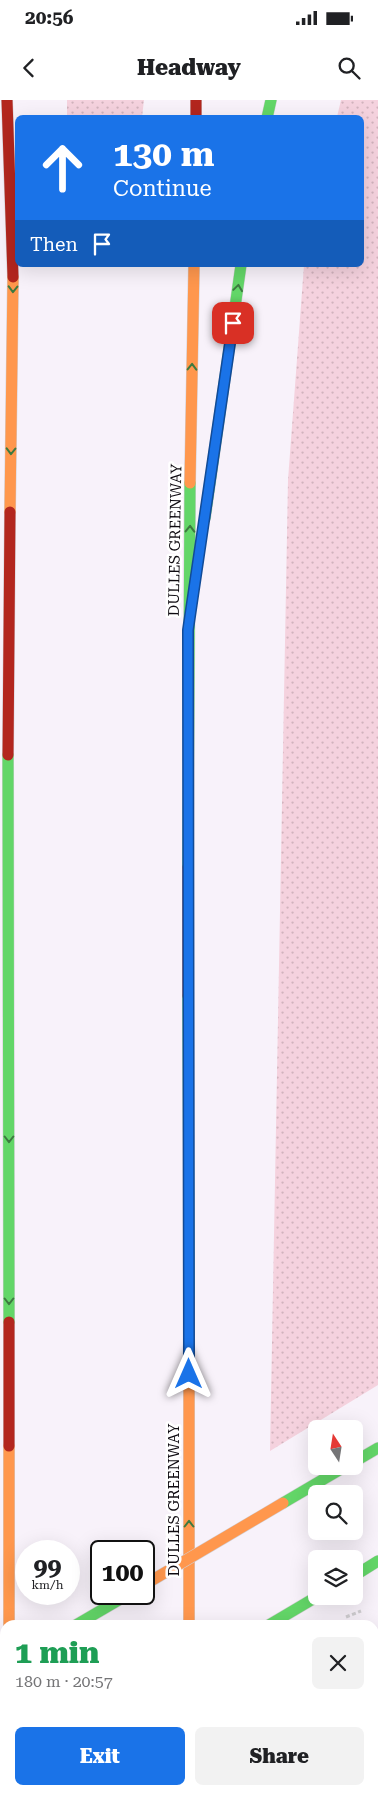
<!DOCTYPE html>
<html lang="en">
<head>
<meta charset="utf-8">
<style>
	:root { --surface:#fff; --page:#f2f2f2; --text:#202124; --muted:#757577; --accent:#1a73e8 }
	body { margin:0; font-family:"Roboto Serif",serif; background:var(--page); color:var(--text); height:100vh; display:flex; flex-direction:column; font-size:19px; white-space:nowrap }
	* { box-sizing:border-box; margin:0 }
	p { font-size:16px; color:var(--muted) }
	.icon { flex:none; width:28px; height:28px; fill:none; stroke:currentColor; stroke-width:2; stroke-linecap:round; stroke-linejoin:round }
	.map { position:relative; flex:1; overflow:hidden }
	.panel { position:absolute; left:0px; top:1520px; width:379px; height:175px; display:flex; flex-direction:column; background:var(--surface); border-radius:15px 15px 0 0; box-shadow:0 5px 20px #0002 }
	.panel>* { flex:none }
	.guide { position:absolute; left:15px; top:15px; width:349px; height:152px; border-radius:8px; box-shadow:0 5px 20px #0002; background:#1a73e8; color:#fff; overflow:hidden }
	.needle { width:32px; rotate:348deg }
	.fabs { position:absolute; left:308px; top:1320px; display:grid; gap:10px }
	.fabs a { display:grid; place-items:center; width:55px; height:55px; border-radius:8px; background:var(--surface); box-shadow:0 5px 20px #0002; font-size:25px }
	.speed { position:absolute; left:15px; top:1440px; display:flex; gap:10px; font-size:25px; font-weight:700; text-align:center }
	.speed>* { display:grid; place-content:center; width:65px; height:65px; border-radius:50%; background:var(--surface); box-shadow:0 5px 20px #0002; line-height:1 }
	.speed small { font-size:12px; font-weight:400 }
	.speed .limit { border:2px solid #111; border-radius:8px; background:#fff; color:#111 }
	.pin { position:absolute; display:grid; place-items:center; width:42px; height:42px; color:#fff; margin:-21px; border-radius:10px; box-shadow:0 2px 8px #0006 }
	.me { position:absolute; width:55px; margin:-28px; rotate:0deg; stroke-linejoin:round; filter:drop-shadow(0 0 4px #0008) }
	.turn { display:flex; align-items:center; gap:18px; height:105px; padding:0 15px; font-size:22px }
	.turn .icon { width:65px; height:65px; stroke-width:2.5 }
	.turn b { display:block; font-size:35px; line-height:42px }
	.then { display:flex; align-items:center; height:48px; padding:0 15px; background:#0003; gap:10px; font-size:19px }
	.round { display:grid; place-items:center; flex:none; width:52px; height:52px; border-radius:8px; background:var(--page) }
	.overview { display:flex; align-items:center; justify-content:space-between; height:85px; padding:0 15px }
	h1 { font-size:30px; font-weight:800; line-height:38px; color:#1e9e55 }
	.cta { display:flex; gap:10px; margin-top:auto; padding:10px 15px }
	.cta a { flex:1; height:58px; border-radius:8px; background:var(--accent); color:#fff; font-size:20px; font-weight:800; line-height:58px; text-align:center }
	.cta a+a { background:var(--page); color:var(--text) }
	.status { display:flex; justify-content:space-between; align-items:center; height:35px; padding:0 25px; background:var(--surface); direction:ltr }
	.status svg { height:14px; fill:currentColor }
	header { display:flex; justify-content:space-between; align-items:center; height:65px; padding:0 15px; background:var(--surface); font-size:22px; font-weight:800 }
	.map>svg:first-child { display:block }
	.grass { fill:url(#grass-dots) }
	.forest { fill:url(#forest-firs) }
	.pitch { fill:#f5d2de }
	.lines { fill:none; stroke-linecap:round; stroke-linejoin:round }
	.fast-casing { stroke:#d1ced2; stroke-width:12 }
	.slow-casing { stroke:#d1ced2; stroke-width:12 }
	.jam-casing { stroke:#d1ced2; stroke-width:12 }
	.path { stroke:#d1cfd2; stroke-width:3; stroke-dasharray:4 2.5; stroke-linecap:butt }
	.fast { stroke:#63d668; stroke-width:11 }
	.slow { stroke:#ff974d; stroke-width:11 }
	.jam { stroke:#b3261e; stroke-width:11 }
	.slow-bridge-casing { stroke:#d1ced2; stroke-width:12; stroke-linecap:butt }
	.slow-bridge { stroke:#ff974d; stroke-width:11 }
	.oneway { stroke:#3d7a40 }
	.route-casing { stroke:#114b97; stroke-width:12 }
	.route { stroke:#1a73e8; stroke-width:9 }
	.labels { text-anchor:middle; stroke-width:5; stroke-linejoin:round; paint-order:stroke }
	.street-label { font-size:15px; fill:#0e0a10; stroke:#fff }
</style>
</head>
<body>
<div class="status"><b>20:56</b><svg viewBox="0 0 49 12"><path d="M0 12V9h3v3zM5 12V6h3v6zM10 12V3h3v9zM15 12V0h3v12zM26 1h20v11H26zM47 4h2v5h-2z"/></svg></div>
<header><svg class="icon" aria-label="back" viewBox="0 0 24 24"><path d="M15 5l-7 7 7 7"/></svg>Headway<svg class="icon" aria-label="search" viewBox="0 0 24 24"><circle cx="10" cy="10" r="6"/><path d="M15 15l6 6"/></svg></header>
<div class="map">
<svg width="378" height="1695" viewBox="0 0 378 1695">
	<defs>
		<pattern id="grass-dots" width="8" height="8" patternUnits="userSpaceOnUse" patternTransform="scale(1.25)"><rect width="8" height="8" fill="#f5d2de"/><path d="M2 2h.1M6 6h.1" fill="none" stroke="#d1b3bd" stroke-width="1.8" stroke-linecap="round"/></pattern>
		<pattern id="forest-firs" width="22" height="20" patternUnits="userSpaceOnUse" patternTransform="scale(1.25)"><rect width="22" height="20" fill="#f5d2de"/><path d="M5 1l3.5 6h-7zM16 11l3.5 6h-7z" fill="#d1b3bd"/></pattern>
	</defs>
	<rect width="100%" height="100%" fill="#f8f2fa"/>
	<g class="grass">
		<path d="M67 0H144L142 17H67Z"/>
		<path d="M341 0H378V1285L270 1351 288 380 304 165H361V18L337 17Z"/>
	</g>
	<rect class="forest" x="277" y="1690" width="48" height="5"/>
	<path class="pitch" d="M378 1658V1695H373L374 1661Z"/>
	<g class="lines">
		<g class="fast-casing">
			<g id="fast">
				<path d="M267 18 271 0"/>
				<path d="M205 418 241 165"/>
				<path d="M8 655 9 1222"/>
				<path d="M188 767 190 383"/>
				<path d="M188 896 189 1197"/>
				<path d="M354 1362 378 1348"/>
				<path d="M283 1403 346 1366"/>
				<path d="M354 1476 378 1461"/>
				<path d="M76 1525 129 1494"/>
				<path d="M269 1525 318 1496"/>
				<path d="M0 1570 5 1567"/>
				<path d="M188 1690V1695"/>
			</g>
		</g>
		<g class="slow-casing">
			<g id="slow">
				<path d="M190 383 194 165"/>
				<path d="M10 412 13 177"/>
				<path d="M189 1197V1525"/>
				<path d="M9 1346V1525"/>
			</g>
		</g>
		<g class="jam-casing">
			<g id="jam">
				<path d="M7 0 13 177"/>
				<path d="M196 0V18"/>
				<path d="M8 655 10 412"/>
				<path d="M188 767V896"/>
				<path d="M9 1222V1346"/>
				<path d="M7 1690V1695"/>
			</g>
		</g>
		<path class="path" d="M346 1517 361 1511"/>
		<use href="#fast" class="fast"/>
		<use href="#slow" class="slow"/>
		<use href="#jam" class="jam"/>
		<g class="slow-bridge-casing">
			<path id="slow-bridge" d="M144 1485 283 1403"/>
		</g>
		<use href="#slow-bridge" class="slow-bridge"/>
	</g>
	<defs><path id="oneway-chevron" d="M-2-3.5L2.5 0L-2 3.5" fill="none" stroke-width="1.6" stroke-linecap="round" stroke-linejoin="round" transform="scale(1.25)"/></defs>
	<g class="oneway">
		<use href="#oneway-chevron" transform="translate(238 188) rotate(-82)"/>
		<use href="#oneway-chevron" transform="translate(13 189) rotate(91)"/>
		<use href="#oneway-chevron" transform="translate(192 267) rotate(-89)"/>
		<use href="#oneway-chevron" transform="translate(11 351) rotate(91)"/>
		<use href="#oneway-chevron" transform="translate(190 429) rotate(-89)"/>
		<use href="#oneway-chevron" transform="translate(9 1039) rotate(90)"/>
		<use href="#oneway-chevron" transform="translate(9 1201) rotate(90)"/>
		<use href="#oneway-chevron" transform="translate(189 1424) rotate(-90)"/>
	</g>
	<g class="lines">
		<g class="route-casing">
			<path id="route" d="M189 1274 188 530 233 223"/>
		</g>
		<use href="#route" class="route"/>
	</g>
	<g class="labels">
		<g class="street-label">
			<text transform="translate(175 440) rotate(-89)" y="5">DULLES GREENWAY</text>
			<text transform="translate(174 1400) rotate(-90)" y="5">DULLES GREENWAY</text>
		</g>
	</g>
</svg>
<div class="fabs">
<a><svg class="needle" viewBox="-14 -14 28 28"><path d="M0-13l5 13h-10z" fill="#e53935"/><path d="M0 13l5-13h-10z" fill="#757577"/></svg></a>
<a><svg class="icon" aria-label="search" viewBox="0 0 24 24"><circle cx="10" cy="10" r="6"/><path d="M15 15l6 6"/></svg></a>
<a><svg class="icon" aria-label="layers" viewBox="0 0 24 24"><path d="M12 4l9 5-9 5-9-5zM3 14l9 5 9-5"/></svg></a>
</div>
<div class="speed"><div>99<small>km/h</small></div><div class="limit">100</div></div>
<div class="pin" style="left:233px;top:223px;background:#d93025"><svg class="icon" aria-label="arrive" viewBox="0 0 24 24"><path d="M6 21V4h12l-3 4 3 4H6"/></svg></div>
<svg class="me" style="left:189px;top:1274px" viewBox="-20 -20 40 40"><path d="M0-17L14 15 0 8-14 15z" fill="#1a73e8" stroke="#fff" stroke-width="4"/></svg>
<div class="guide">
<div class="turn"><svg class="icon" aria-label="ahead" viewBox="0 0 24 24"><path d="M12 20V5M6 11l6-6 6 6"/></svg><div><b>130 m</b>Continue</div></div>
<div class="then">Then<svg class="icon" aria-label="arrive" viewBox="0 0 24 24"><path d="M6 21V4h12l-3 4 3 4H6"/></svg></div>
</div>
<section class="panel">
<div class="overview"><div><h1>1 min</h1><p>180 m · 20:57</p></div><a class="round"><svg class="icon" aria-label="close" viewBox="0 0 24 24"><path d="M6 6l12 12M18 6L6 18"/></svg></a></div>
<div class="cta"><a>Exit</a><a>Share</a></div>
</section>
</div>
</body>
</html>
